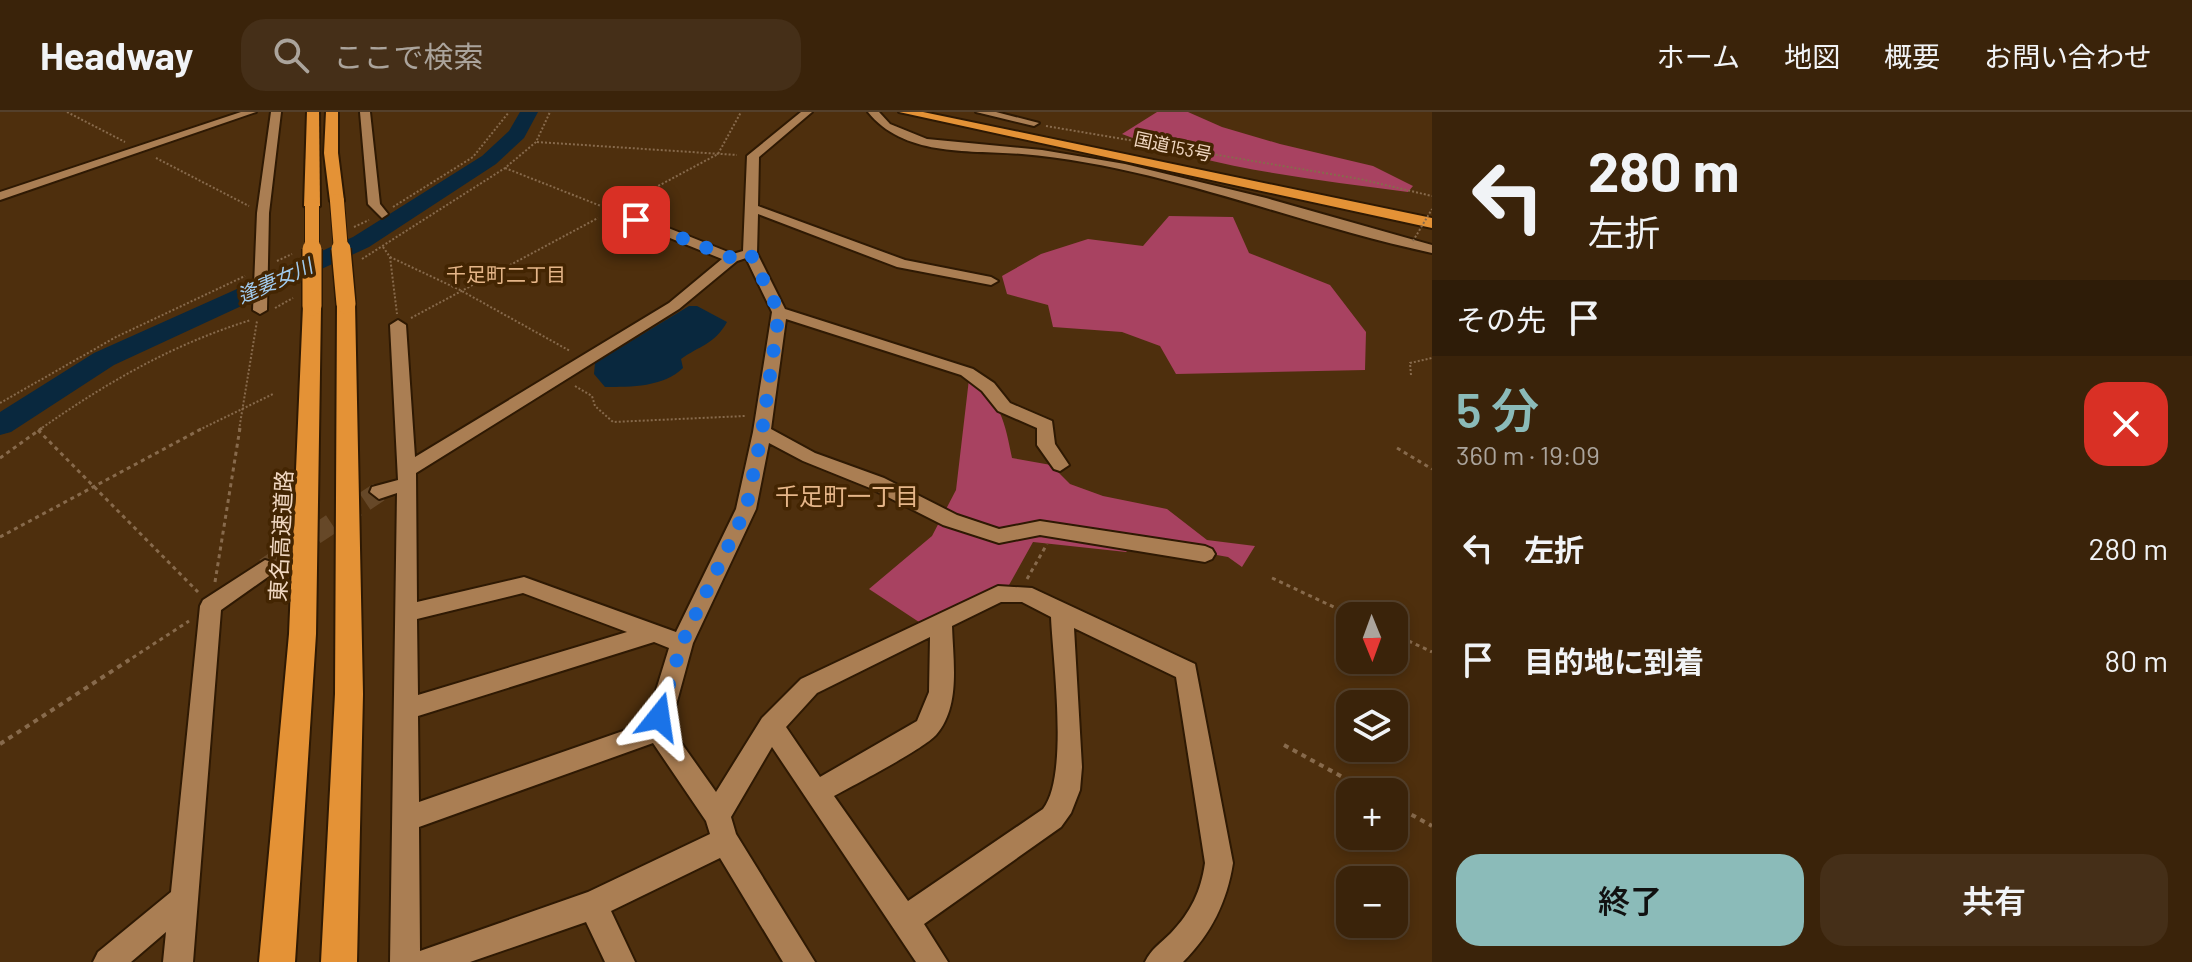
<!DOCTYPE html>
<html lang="ja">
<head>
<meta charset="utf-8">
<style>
	:root { --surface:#3a230a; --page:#452f18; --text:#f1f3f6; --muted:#aba49c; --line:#54402b; --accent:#8bbbb9 }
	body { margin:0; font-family:Barlow,"Noto Sans JP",sans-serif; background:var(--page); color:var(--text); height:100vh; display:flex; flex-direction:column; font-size:30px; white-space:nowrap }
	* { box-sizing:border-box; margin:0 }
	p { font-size:26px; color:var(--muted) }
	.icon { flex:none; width:44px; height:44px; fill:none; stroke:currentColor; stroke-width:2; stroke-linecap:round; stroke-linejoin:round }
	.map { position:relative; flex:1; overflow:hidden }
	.panel { display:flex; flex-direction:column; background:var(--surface); width:760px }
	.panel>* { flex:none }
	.guide { background:#3a230a; color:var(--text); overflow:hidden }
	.needle { width:52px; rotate:179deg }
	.fabs { position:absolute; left:1336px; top:490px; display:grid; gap:16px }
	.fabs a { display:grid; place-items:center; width:72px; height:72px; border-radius:16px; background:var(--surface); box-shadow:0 4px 12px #0003,0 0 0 2px var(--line); font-size:40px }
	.pin { position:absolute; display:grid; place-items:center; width:68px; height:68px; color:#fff; margin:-34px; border-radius:16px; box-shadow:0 4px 12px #0006 }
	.me { position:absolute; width:88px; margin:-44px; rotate:15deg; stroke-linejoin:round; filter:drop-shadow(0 0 6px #0008) }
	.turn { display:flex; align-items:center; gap:28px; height:168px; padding:0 24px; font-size:36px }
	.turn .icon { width:104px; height:104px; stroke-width:2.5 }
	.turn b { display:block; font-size:56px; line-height:68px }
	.then { display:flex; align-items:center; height:76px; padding:0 24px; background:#0003; gap:16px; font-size:30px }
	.round { display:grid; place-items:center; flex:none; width:84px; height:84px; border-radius:24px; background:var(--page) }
	.overview { display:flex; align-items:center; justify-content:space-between; height:136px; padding:0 24px }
	h1 { font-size:48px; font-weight:600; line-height:60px; color:var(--accent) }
	.cta { display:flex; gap:16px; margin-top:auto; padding:16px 24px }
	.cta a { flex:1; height:92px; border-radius:24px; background:var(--accent); color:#111; font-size:32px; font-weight:600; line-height:92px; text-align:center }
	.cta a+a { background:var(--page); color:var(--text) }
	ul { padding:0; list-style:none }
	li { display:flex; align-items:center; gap:24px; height:112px; padding:0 24px }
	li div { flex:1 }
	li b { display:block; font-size:30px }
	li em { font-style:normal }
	header { display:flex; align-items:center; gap:48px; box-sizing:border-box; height:112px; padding:0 40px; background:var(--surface); border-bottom:2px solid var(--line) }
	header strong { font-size:38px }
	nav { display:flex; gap:44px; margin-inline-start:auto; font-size:28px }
	.search { width:560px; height:72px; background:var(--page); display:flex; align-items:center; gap:20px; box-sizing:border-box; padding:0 28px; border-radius:24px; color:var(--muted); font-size:30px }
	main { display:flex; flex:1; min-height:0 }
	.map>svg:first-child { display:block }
	.forest { fill:#a84261 }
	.water { fill:#09283e }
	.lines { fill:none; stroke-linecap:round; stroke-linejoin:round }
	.river { fill:#09283e; fill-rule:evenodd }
	.street-tunnel { stroke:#664828; stroke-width:20; stroke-dasharray:20 10; stroke-linecap:butt }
	.street-casing { stroke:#2e1903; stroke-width:4 }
	.secondary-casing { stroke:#2e1903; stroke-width:4 }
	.highway-casing { stroke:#2e1903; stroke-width:4 }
	.path-far2 { stroke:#876a4c; stroke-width:2; stroke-dasharray:2 2; stroke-linecap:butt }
	.path-far1 { stroke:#876a4c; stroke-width:3; stroke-dasharray:4 4; stroke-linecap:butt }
	.path { stroke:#876a4c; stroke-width:4; stroke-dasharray:5 5; stroke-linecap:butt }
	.street { fill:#aa7e53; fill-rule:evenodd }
	.secondary { fill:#aa7e53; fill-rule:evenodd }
	.highway { fill:#e49236; fill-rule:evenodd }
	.highway-bridge-far1-casing { stroke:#2e1903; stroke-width:16; stroke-linecap:butt }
	.highway-bridge-casing { stroke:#2e1903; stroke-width:22; stroke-linecap:butt }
	.path-bridge { stroke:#876a4c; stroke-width:2; stroke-dasharray:2 2; stroke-linecap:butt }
	.highway-bridge-far1 { stroke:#e49236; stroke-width:14 }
	.highway-bridge { stroke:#e49236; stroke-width:19 }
	.route { stroke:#1a73e8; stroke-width:14; stroke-dasharray:0 25.2 }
	.labels { text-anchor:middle; stroke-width:7; stroke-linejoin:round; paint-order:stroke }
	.far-street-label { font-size:18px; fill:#f1d8c2; stroke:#432502 }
	.far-neighbourhood-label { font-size:20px; fill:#e5b588; stroke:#432502 }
	.far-water-label { font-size:20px; font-style:italic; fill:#a1cbee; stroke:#432502 }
	.street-label { font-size:22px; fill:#f1d8c2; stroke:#432502 }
	.neighbourhood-label { font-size:24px; fill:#e5b588; stroke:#432502 }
</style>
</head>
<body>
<header>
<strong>Headway</strong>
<div class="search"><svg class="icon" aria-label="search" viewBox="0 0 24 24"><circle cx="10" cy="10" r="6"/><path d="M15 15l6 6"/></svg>ここで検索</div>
<nav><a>ホーム</a><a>地図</a><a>概要</a><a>お問い合わせ</a></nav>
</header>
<main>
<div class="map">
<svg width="1432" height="850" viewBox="0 0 1432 850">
	<rect width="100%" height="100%" fill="#4e2f0d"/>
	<g class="forest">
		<path d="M1157 0H1188L1222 15 1280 32 1373 54 1413 74 1408 80C1313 67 1212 57 1122 22Z"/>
		<path d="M1169 104 1233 105 1249 141 1330 173 1366 220 1365 258 1176 262 1160 234 1122 220 1053 215 1048 193 1007 182 1002 164 1041 142 1088 127 1143 134Z"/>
		<path d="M969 267C1001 287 1005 311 1012 346L1051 353 1070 372 1103 384 1167 397 1207 428 1255 434 1242 455 1228 445 1138 429 1126 440 1033 430 1009 473 922 512 869 477 932 424 956 378Z"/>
	</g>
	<path class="water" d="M689 194H697L727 210C715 232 699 234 681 247L683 256C664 275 631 275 605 275L594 262 595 251Z"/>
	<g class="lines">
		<path class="river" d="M520 0H538L524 26 496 52 369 135 114 253 11 320 0 323V300L94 241 353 125 482 44 509 19Z"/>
		<path class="street-tunnel" d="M265 456 379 380"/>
		<g class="street-casing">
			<g id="street">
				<path d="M271 0H281L269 101 267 198 260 202 253 198 257 101Z"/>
				<path d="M360 0H370L380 92 388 102 382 106 368 92Z"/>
				<path d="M801 0H812L759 45 758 94 905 148 991 165 998 169 991 173 897 155 758 102 757 141 785 197 973 257 994 271 1010 291 1052 309 1055 332 1069 353 1060 359 1054 357 1037 333V316L998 299 982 279 961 263 786 207 771 317 815 341 884 366 957 403 999 417 1040 409 1205 434 1212 437 1215 442 1212 447 1205 450 1040 423 999 431 943 413 870 376 803 349 769 331 756 397 693 531 670 615 716 680 762 606 801 567 998 474 1032 476 1195 552 1233 751C1227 790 1211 822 1183 850H1145C1151 837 1161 831 1171 821 1191 800 1201 779 1205 751L1176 565 1074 516 1082 655 1080 678 1071 701 1061 715 924 812 948 850H916L772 635 731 705 736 722 815 850H783L720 746 611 799 635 850H605L586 810 470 850H390L397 381 379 387 370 380 372 375 398 368 390 213 398 208 406 213 415 345 669 191 722 147 608 101V95H616L733 142 743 139 747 44ZM746 146 772 200 753 320 736 397 676 520 524 465 417 490 416 361 679 197 737 149ZM523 481 627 520 418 583 417 507ZM1001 490H1022L1051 505C1053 550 1069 664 1043 697L908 789 834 684C856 672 922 638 936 623 961 594 953 549 952 514ZM930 525 929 580 917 609 820 665 786 615 817 581ZM654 530 669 536 646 611 419 690 418 604ZM653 631 706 709 710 722 588 780 420 839 419 715Z"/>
				<path d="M868 0H879L890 12 927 27 1042 38 1125 52 1266 86 1432 133V141C1295 112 1163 54 1022 42 969 38 904 45 868 0Z"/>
				<path d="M976 0H996L1039 11 1034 14Z"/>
				<path d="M265 448 272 450 275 456 272 462 221 498 193 850H163L166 820 131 850H93L98 840 171 780 200 494 203 488Z"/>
			</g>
		</g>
		<g class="secondary-casing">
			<path id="secondary" d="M241 0H256L0 88V80Z"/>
		</g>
		<g class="highway-casing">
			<g id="highway">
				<path d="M307 0H319L320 94 312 99 304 94Z"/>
				<path d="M326 0H338V41L344 89 337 93 330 89 324 41Z"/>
				<path d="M899 0H923L1432 106V116Z"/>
				<path d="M346 187 355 192 363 582 357 850H321L335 582 337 192Z"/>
				<path d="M312 189 321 194 316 522 295 850H259L289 522 303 194Z"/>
			</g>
		</g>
		<g class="path-far2">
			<path d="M67 0 125 30"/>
			<path d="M1046 14 1360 67 1432 84"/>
			<path d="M537 30 737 43"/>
			<path d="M156 46 249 94"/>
			<path d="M505 56 601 94"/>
			<path d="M630 89 718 42 741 0"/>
			<path d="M393 95 473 45 509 0"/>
			<path d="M354 115 369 108"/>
			<path d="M383 135 390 145 397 202"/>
			<path d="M390 145 460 178 570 239"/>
			<path d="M362 147 505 56 536 30 550 0"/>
			<path d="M277 149 292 142"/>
			<path d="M275 196 293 186"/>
			<path d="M411 206 598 106"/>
			<path d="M1411 263 1410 251 1432 246"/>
			<path d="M575 274 592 284 595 294 613 310 745 304"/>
			<path d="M0 291 116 225 245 164"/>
			<path d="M39 318C106 271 173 232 251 208"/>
			<path d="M199 318 273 282"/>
			<path d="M239 318 257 209"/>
		</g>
		<g class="path-far1">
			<path d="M38 318 198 480"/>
			<path d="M1397 336 1432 357"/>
			<path d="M0 346 42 316"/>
			<path d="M0 425 203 316"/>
			<path d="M1272 466 1353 504"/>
			<path d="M1027 467 1047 432"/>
			<path d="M215 470 240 316"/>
			<path d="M1394 522 1432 540"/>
			<path d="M126 550 189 509"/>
		</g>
		<g class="path">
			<path d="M0 632 129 548"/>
			<path d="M1284 633 1370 680"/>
			<path d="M1394 693 1432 714"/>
		</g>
		<use href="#street" class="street"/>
		<use href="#secondary" class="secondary"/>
		<use href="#highway" class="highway"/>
		<g class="highway-bridge-far1-casing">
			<g id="highway-bridge-far1">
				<path d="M337 89 341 139"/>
				<path d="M312 94V139"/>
			</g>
		</g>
		<g class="highway-bridge-casing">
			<g id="highway-bridge">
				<path d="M312 137V194"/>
				<path d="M341 137 346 192"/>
			</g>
		</g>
		<path class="path-bridge" d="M1413 129 1432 97"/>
		<use href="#highway-bridge-far1" class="highway-bridge-far1"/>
		<use href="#highway-bridge" class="highway-bridge"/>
	</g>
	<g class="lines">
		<path class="route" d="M636 108 732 146 750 141 779 200 762 320 746 397 682 531 659 605"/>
	</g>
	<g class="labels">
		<g class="far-street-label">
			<text transform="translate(1173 35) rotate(12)" y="6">国道153号</text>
		</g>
		<g class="far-neighbourhood-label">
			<text x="506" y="170">千足町二丁目</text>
		</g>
		<g class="far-water-label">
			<text transform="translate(275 169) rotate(-24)" y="7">逢妻女川</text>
		</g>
		<g class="street-label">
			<text transform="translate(281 424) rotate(-87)" y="8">東名高速道路</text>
		</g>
		<g class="neighbourhood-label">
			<text x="847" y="393">千足町一丁目</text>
		</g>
	</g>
</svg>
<div class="fabs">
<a><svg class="needle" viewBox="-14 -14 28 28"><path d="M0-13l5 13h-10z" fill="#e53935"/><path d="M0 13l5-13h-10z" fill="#aba49c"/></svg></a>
<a><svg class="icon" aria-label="layers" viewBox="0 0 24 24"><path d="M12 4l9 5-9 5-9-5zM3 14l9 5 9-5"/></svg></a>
<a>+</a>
<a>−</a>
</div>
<div class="pin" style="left:636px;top:108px;background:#d93025"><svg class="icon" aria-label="arrive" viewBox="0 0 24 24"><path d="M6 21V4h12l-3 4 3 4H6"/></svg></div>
<svg class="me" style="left:659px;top:605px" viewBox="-20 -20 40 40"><path d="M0-17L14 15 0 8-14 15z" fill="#1a73e8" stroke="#fff" stroke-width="4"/></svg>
</div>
<section class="panel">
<div class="guide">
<div class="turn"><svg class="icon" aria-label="left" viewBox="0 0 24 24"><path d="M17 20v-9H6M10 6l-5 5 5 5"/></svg><div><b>280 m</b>左折</div></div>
<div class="then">その先<svg class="icon" aria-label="arrive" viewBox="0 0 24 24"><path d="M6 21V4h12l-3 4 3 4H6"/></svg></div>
</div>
<div class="overview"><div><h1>5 分</h1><p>360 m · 19:09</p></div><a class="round" style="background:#d93025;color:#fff"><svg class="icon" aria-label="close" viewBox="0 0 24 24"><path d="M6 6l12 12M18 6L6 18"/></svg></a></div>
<ul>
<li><svg class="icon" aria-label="left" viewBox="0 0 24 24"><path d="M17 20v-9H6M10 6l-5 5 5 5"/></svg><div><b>左折</b></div><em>280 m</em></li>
<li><svg class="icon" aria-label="arrive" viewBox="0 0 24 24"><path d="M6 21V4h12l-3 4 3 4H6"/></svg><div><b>目的地に到着</b></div><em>80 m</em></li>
</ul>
<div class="cta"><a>終了</a><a>共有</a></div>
</section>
</main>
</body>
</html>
